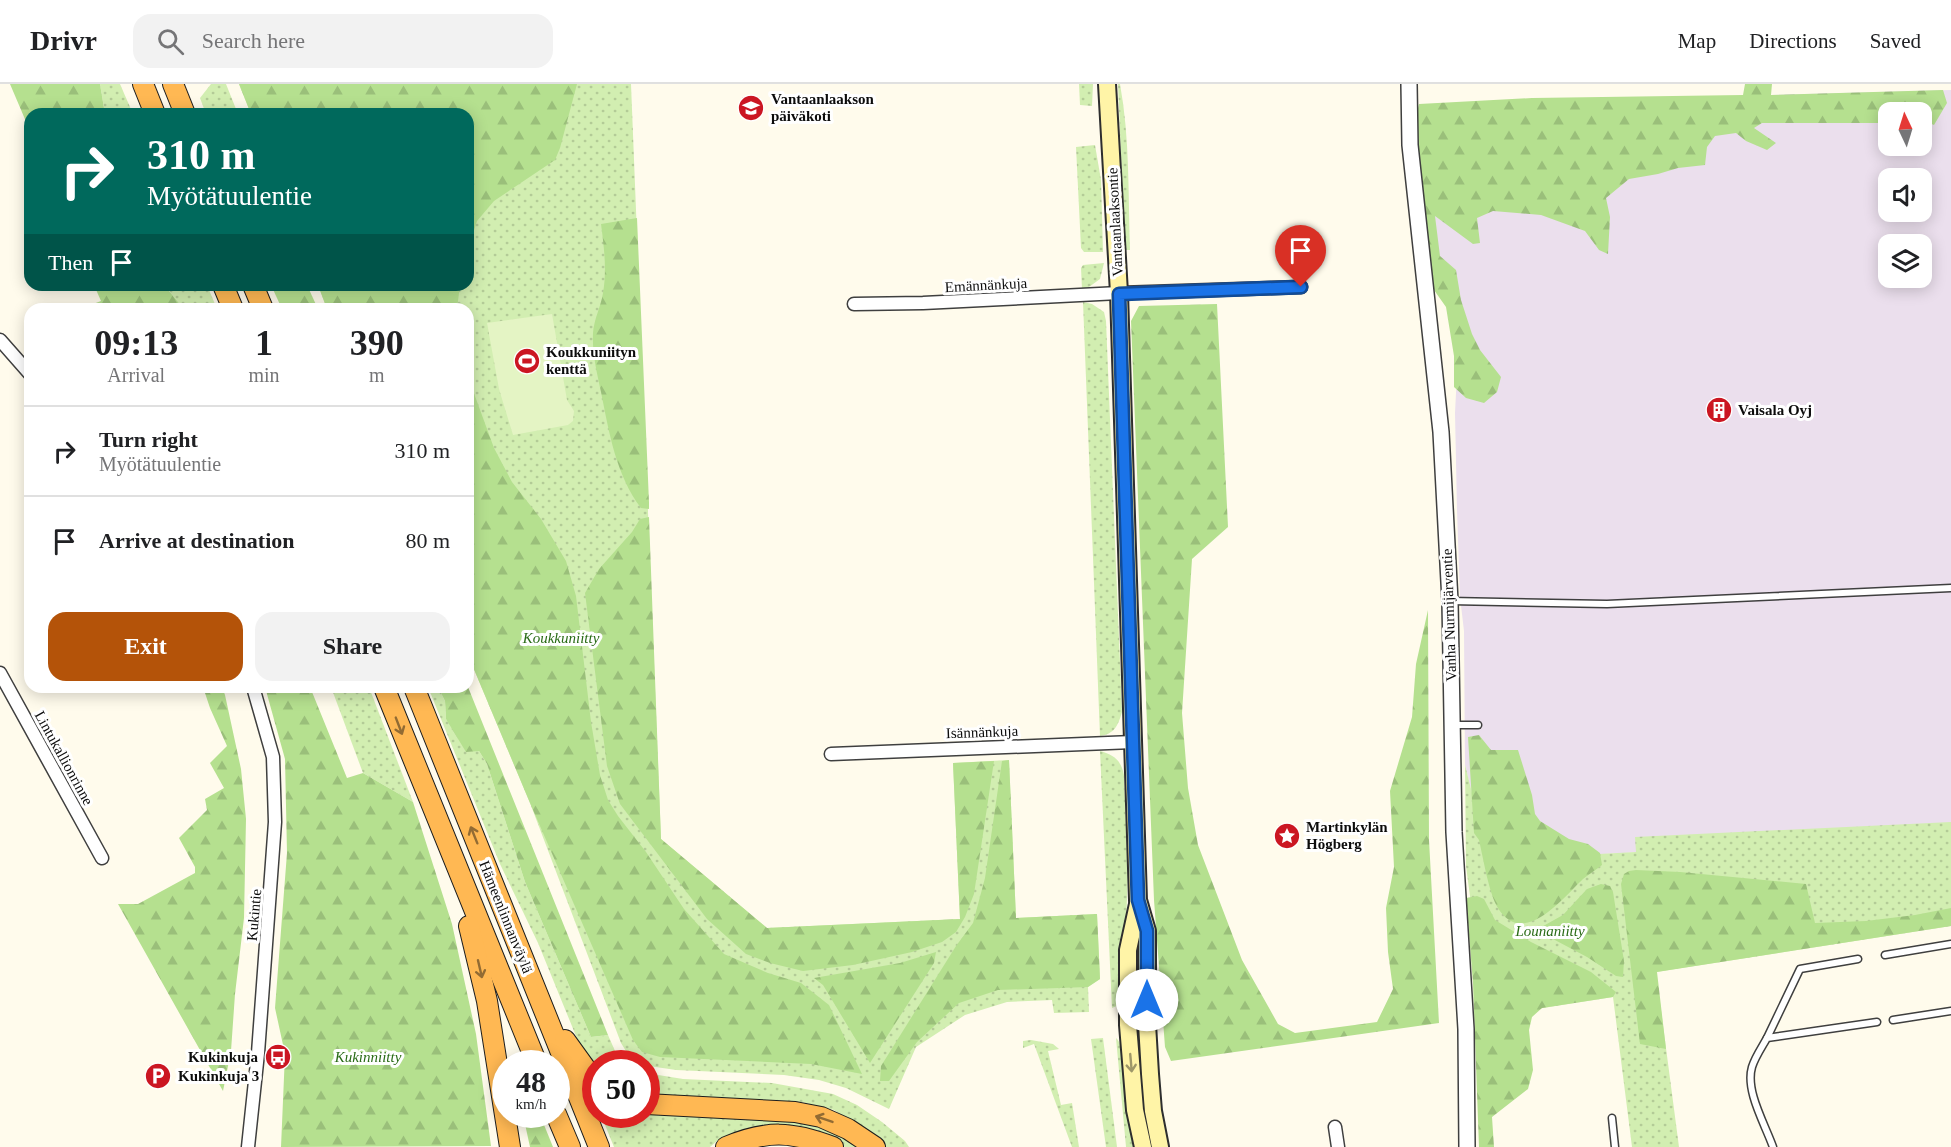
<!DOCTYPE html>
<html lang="en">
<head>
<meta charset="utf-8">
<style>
	:root { --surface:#fff; --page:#f2f2f2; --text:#202124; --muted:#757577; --line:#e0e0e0; --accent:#b45309 }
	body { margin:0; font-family:Georgia,serif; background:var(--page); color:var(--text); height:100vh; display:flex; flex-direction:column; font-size:22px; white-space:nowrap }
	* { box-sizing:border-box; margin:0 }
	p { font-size:20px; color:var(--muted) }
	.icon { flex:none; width:33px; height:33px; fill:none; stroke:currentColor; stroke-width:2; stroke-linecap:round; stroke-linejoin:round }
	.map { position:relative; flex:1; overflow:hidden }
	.details { position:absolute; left:24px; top:219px; width:450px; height:390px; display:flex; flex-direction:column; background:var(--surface); border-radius:18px; box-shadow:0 3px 15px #0003 }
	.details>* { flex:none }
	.hud { position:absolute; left:24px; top:24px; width:450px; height:183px; border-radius:18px; box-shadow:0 3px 15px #0003; background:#00695c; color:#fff; overflow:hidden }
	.needle { width:39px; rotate:356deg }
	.tools { position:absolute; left:1878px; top:18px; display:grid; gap:12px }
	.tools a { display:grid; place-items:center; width:54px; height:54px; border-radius:12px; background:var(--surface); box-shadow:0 3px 15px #0003; font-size:30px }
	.speed { position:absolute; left:492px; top:966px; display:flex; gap:12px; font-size:30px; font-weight:700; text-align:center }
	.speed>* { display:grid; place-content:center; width:78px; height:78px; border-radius:50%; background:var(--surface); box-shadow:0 3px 15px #0003; line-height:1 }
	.speed small { font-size:15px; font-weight:400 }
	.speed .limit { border:9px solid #d22; background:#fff; color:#111 }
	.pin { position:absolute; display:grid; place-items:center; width:51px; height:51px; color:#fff; margin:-62px -26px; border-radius:50% 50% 50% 0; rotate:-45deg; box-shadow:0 0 6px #0007 }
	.pin .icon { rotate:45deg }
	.me { position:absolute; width:66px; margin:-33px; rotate:0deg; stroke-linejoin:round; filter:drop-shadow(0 0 4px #0008) }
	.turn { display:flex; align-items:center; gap:21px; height:126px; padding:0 24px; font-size:27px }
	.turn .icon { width:78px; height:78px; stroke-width:2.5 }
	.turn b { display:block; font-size:42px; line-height:51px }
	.then { display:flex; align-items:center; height:57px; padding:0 24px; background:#0003; gap:12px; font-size:22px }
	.eta { display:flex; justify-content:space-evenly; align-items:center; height:102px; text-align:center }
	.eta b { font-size:36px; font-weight:700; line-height:42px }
	.cta { display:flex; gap:12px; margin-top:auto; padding:12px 24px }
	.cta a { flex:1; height:69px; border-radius:18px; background:var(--accent); color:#fff; font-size:24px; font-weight:700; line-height:69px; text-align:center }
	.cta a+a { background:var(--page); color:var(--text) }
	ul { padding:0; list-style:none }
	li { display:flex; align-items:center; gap:18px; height:90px; padding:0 24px; border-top:2px solid var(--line) }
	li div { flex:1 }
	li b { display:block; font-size:22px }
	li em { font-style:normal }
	header { display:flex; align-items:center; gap:36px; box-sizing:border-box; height:84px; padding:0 30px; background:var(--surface); border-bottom:2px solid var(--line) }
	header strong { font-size:28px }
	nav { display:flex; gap:33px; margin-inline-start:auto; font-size:21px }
	.search { width:420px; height:54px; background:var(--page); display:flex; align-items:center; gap:15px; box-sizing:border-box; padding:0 21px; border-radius:18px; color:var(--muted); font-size:22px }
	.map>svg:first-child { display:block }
	.industrial { fill:#ebdfed; fill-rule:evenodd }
	.grass { fill:url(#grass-dots) }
	.forest { fill:url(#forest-firs) }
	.pitch { fill:#e4f4c4 }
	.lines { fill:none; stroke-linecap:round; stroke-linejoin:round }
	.service-casing { stroke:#3f3f3f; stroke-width:9 }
	.minor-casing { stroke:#3f3f3f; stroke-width:15 }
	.tertiary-casing { stroke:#3f3f3f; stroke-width:18 }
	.secondary-casing { stroke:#2e2e2e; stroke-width:20 }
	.trunk-casing { stroke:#1d1d1d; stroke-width:22 }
	.service { stroke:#fff; stroke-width:6 }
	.minor { stroke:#fff; stroke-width:12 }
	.tertiary { stroke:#fff; stroke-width:15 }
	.secondary { stroke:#fff4a7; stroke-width:16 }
	.trunk { stroke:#ffb853; stroke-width:20 }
	.oneway { stroke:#926b33 }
	.oneway2 { stroke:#9e9769 }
	.route-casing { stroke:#114b97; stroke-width:15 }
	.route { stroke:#1a73e8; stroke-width:10 }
	.labels { text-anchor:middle; stroke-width:6; stroke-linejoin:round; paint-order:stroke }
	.poi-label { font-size:15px; font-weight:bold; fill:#0c0c0c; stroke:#fff; text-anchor:start }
	.street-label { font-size:15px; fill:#0c0c0c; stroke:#fff }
	.park-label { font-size:15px; font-style:italic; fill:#296b16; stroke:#fff }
</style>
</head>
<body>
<header>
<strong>Drivr</strong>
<div class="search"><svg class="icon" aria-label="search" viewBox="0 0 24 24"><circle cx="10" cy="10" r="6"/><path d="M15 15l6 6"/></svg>Search here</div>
<nav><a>Map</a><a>Directions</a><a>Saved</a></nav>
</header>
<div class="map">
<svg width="1951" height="1063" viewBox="0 0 1951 1063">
	<defs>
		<pattern id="grass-dots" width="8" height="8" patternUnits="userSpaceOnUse" patternTransform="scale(1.5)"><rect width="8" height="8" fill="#d2eeb1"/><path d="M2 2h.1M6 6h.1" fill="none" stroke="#b3cb97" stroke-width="1.8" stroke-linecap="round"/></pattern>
		<pattern id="forest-firs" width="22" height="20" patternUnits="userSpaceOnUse" patternTransform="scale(1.5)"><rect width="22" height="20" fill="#b5e08f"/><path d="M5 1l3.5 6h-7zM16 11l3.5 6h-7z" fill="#9abf7a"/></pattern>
	</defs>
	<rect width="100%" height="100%" fill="#fffbec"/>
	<path class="industrial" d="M1951 6V752L1488 776 1465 681 1464 547 1460 513 1457 426 1455 329 1458 269 1454 230 1435 199 1421 50 1771 11ZM1888 28H1922V62H1888ZM1888 94H1922V128H1888ZM1888 160H1922V194H1888Z"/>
	<g class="grass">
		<path d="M100 0H120L133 30H105Z"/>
		<path d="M211 0H226L238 30H206L200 14Z"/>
		<path d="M239 0H631L661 755 767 844 960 835 953 679 1009 676 1016 834 1097 830 1100 895 1088 903 1089 928 1054 929 1052 916 1007 918 965 931 916 963 889 1025 846 1004 819 996 784 991 676 986 649 982 629 972 621 959 530 719 468 571V225H327L318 201H468V30H251Z"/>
		<path d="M1079 0H1093L1092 22 1080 21Z"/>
		<path d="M1118 0H1120C1130 54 1128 111 1130 166H1125Z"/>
		<path d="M1095 61 1101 96 1103 168H1084L1081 164 1076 63Z"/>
		<path d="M1104 179 1100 195 1089 203 1082 205 1081 184 1083 181Z"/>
		<path d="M164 201H207L217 225H184Z"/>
		<path d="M1083 218 1092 220 1104 228 1106 237 1122 628C1118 642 1114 650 1100 652Z"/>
		<path d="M331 603H369L413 718 363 689Z"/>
		<path d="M428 603H438L445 617 446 635 479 667 487 680 525 798 591 953 608 951 619 976 623 979 596 980 595 985 585 974 538 859 500 780Z"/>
		<path d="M1100 667C1114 671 1121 676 1124 691L1128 790 1123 911 1119 921 1112 924Z"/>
		<path d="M1465 681 1489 776 1636 768 1635 753 1951 738V842L1656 888 1679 1063H1632L1613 913 1486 933 1466 782Z"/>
		<path d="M1103 954 1117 1063H1106L1091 955Z"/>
		<path d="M1116 954C1130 966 1133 1042 1135 1063H1126Z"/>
		<path d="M1031 956 1053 960 1059 965 1048 967 1061 1021 1072 1019 1079 1063H1072L1034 960 1023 964V957Z"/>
		<path d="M646 989 683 995 772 999 833 1010 857 1021 882 1038 905 1057 909 1063H884L855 1039 834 1026 802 1018 647 1011Z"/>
		<path d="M647 1025 809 1036 863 1063H845L833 1056 737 1048 717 1057 710 1063H614L601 1031 646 1030Z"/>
	</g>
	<g class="forest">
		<path d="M10 0H100L105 30H30V47Z"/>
		<path d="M239 0H577L560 64 555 76 494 117 477 137 468 165V30H251Z"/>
		<path d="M1745 0H1772L1771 11 1943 6 1947 19 1934 41 1922 36V28H1888V38L1885 39H1762L1754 44 1776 59 1767 66 1746 57 1736 49 1715 52 1707 63 1705 81 1678 84 1658 90 1629 95 1606 114 1610 133 1608 170 1599 166 1585 147 1541 131 1493 127 1477 134 1480 159 1473 160 1435 132 1440 172 1456 186 1461 216 1472 250 1480 266 1501 293 1497 308 1484 319 1466 314 1454 303V272L1446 223 1434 206 1430 186 1419 93 1416 32 1419 20 1532 14 1743 11Z"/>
		<path d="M637 134 649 418V425L641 424C616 391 609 348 601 308 597 289 592 269 593 249 594 235 601 222 603 209 607 186 604 163 601 140Z"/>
		<path d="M94 201H164L184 225H80L101 217Z"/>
		<path d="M271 201H307L318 225H282Z"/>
		<path d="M318 201H460L457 225H327Z"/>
		<path d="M1217 220 1228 443 1192 475 1182 629 1188 704 1198 761 1242 876 1278 940 1295 949 1377 938 1393 905 1388 868 1386 824 1394 783 1390 707 1412 633 1416 580 1428 526 1429 756 1439 939 1171 977 1165 963 1154 816 1131 237 1139 222Z"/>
		<path d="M468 293 494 364 512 398 541 435 566 477 576 512 591 638 600 691 608 716 618 732 646 768 684 825 724 870 768 889 801 899 829 921 862 990 811 980 660 973 642 968 633 956 530 719 468 571Z"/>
		<path d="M649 433 661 755 767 844 960 835 953 679 994 677 974 810 965 833 956 848 942 858 912 868 853 881 803 887 770 879 746 870 707 835 620 720 607 682 585 509 599 485 632 448 640 435Z"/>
		<path d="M203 603H222L225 611 241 685 246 735 244 834 235 910 231 967 223 1007 118 820H138L195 789V783L179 754 207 726 205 715 224 704 210 679 227 662 210 624Z"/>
		<path d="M265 603H310L347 694 363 689 413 718 452 840 476 950 491 1062 281 1063 285 970 275 924 287 769 285 675Z"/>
		<path d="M438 603H468L608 951 591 953 525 798 487 680 479 667 466 668 446 635 445 617Z"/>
		<path d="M1479 651 1491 666H1518L1532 711 1535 730 1540 737 1569 755 1588 760 1600 769 1602 781C1596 786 1589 790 1583 795 1563 814 1523 865 1498 824 1489 810 1483 773 1479 756L1474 749 1468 653Z"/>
		<path d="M1009 676 1016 834 1097 830 1100 895 1088 903 998 906 959 919 917 958 889 997H880L881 982 956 862 973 839 985 794 1002 677Z"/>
		<path d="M1636 786 1680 788 1806 800 1815 839 1866 837 1915 831 1951 824V842L1657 888 1666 965 1640 960 1621 800 1624 790 1629 787Z"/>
		<path d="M1601 800 1610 802 1613 808 1624 877 1623 893 1616 892 1587 873 1536 846 1563 831 1587 805Z"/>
		<path d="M1477 812 1484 815 1495 836 1531 858 1591 888 1616 908 1613 913 1542 924 1532 933 1529 946 1533 986 1528 1005 1492 1033 1494 1063H1479L1473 899 1466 814Z"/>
		<path d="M936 868 934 879 870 979 823 901 814 894 900 879Z"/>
		<path d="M523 1031H540L553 1063H530Z"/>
	</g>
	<path class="pitch" d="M552 230 567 316 574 327 573 337 568 341 513 351 499 305 487 239Z"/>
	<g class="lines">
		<g class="service-casing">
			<g id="service">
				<path d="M1450 517 1607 520 1951 504"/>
				<path d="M1452 641H1478"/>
				<path d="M1885 871 1951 860"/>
				<path d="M1893 936 1951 927"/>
				<path d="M1767 954 1800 885 1858 875"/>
				<path d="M1612 1034 1615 1063"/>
				<path d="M1773 1063C1765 1040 1745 1007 1752 983 1755 973 1762 963 1767 954L1877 938"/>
			</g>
		</g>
		<g class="minor-casing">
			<g id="minor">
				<path d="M854 220 923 219 1119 209 1301 203"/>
				<path d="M0 256 30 290"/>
				<path d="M0 589 102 774"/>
				<path d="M831 670 1133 658"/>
				<path d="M1335 1043 1338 1063"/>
				<path d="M248 1063 258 969 275 738 273 673 253 603"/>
			</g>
		</g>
		<g class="tertiary-casing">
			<path id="tertiary" d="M1409 0 1410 61 1441 348 1450 517 1454 748 1466 945 1467 1063"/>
		</g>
		<g class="secondary-casing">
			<g id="secondary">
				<path d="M1107 0 1119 209 1138 816 1147 847V940L1150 990 1153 1027 1160 1063"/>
				<path d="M1138 820 1128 866V941L1135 1026 1143 1063"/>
			</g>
		</g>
		<g class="trunk-casing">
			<g id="trunk">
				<path d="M143 0 155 30"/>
				<path d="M173 0 185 30"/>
				<path d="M223 201 233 225"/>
				<path d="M253 201 263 225"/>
				<path d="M384 603 537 980"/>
				<path d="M414 603 599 1063"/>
				<path d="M469 842 487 917 510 1063"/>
				<path d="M565 956 596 999"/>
				<path d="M646 1020 795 1028 821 1033 848 1045 875 1063"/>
				<path d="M556 1030 570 1063"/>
				<path d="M726 1063C766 1046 792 1047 833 1063"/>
			</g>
		</g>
		<use href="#service" class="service"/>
		<use href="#minor" class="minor"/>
		<use href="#tertiary" class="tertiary"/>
		<use href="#secondary" class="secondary"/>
		<use href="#trunk" class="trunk"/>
	</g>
	<defs><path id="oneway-shaft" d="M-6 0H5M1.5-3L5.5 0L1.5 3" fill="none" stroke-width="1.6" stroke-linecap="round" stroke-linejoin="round" transform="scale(1.5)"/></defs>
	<g class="oneway">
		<use href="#oneway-shaft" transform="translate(399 642) rotate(69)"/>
		<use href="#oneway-shaft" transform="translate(474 751) rotate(-112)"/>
		<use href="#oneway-shaft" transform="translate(480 885) rotate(77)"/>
		<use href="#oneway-shaft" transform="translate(824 1035) rotate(-161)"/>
	</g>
	<use class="oneway2" href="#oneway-shaft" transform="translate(1131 979) rotate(85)"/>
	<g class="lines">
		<g class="route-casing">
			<path id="route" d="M1147 916V847L1138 816 1119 210 1301 203"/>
		</g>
		<use href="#route" class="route"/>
	</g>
	<defs>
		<g id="school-disc" transform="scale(1.35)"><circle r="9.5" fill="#cb1622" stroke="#fff"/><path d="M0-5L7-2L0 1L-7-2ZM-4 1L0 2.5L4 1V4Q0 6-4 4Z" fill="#fff"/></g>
		<g id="stadium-disc" transform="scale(1.35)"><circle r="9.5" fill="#cb1622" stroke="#fff"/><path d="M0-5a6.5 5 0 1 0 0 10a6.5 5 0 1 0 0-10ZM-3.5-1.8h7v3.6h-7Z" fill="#fff"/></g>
		<g id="building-disc" transform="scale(1.35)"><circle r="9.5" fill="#cb1622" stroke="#fff"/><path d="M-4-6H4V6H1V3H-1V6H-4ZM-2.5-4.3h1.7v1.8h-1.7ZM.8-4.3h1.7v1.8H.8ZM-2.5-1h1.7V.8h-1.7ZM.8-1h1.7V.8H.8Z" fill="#fff"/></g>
		<g id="sight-disc" transform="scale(1.35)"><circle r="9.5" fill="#cb1622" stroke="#fff"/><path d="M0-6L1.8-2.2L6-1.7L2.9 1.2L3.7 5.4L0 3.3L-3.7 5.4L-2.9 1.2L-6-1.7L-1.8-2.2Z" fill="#fff"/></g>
		<g id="bus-disc" transform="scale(1.35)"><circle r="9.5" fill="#cb1622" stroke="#fff"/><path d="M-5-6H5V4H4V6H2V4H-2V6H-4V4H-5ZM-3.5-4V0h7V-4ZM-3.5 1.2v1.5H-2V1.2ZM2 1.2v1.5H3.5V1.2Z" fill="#fff"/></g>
		<g id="parking-disc" transform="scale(1.35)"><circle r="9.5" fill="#cb1622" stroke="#fff"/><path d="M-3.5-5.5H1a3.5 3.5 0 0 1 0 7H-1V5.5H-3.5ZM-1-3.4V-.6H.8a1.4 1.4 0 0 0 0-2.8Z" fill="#fff"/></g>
	</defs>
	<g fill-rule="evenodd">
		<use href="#school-disc" x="751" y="24"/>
		<use href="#stadium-disc" x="527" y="277"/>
		<use href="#building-disc" x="1719" y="326"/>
		<use href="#sight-disc" x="1287" y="752"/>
		<use href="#bus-disc" x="278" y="973"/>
		<use href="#parking-disc" x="158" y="992"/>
	</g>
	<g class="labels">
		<g class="poi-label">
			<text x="771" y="20">Vantaanlaakson<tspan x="771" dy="17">päiväkoti</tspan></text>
			<text x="546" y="273">Koukkuniityn<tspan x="546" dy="17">kenttä</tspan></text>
			<text x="1738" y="331">Vaisala Oyj</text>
			<text x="1306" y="748">Martinkylän<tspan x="1306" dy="17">Högberg</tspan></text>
			<text x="258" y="978" text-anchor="end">Kukinkuja</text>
			<text x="178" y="997">Kukinkuja 3</text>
		</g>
		<g class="street-label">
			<text transform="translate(1115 138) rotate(-93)" y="5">Vantaanlaaksontie</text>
			<text transform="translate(986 201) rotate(-3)" y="5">Emännänkuja</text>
			<text transform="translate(1449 531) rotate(-92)" y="5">Vanha Nurmijärventie</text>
			<text transform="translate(982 648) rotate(-2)" y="5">Isännänkuja</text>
			<text transform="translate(64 674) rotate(61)" y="5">Lintukallionrinne</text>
			<text transform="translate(254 831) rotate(-85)" y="5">Kukintie</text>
			<text transform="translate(506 833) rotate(68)" y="5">Hämeenlinnanväylä</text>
		</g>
		<g class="park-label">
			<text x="561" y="559">Koukkuniitty</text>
			<text x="1550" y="852">Lounaniitty</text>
			<text x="368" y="978">Kukinniitty</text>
		</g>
	</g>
</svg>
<div class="tools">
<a><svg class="needle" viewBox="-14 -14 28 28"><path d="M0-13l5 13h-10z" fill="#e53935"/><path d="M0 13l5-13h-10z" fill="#757577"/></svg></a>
<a><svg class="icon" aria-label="sound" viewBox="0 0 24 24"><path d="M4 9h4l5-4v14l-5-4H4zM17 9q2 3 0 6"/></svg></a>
<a><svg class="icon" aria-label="layers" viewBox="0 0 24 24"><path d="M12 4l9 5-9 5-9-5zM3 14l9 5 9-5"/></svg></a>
</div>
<div class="speed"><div>48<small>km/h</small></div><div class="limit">50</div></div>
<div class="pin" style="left:1301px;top:203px;background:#d93025"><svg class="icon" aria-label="arrive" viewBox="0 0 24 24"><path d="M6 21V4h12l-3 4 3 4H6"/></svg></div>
<svg class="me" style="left:1147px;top:916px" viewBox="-20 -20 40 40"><circle r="19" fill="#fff"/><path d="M0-13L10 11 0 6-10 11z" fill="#1a73e8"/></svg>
<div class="hud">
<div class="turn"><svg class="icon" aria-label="right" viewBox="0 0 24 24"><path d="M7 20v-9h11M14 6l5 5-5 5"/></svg><div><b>310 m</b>Myötätuulentie</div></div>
<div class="then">Then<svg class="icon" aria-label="arrive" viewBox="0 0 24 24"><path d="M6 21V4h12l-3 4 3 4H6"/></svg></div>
</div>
<section class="details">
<div class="eta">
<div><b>09:13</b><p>Arrival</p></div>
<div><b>1</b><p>min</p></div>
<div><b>390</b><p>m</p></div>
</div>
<ul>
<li><svg class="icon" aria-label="right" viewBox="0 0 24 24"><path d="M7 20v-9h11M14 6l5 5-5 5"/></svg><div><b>Turn right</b><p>Myötätuulentie</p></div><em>310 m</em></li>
<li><svg class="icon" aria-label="arrive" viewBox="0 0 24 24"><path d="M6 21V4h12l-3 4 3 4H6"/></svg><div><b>Arrive at destination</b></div><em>80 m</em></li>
</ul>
<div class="cta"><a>Exit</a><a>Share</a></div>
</section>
</div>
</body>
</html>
